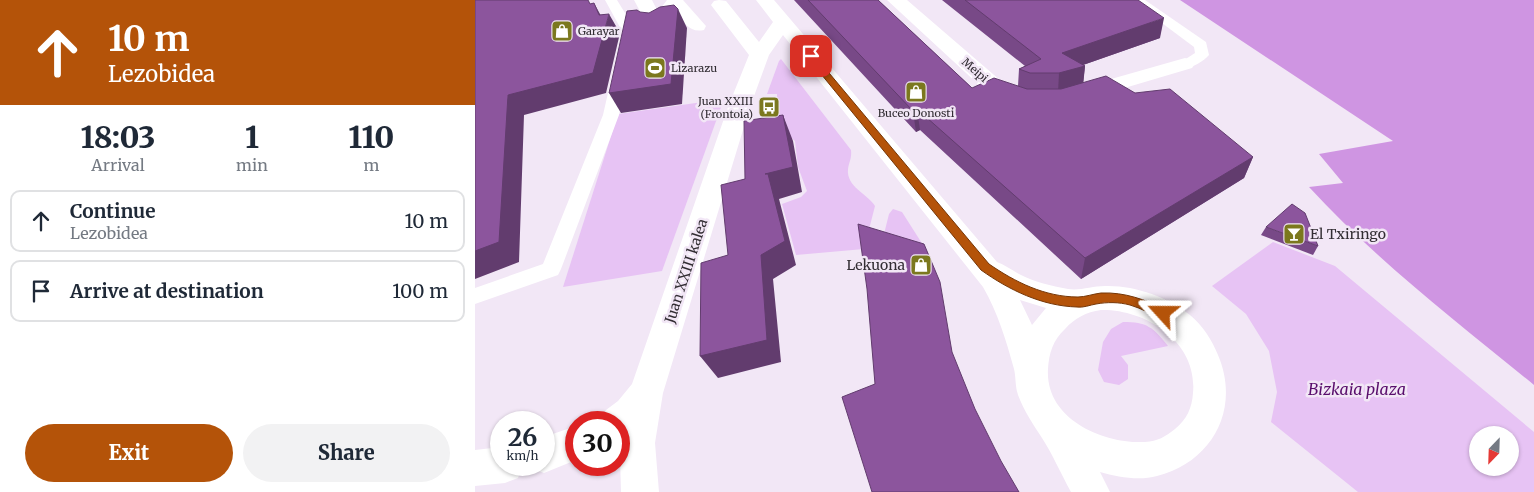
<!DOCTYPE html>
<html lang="en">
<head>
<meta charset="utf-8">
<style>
	:root { --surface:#fff; --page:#f2f2f3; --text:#1f2937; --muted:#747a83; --line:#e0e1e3; --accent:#b45309 }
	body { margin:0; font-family:Merriweather,serif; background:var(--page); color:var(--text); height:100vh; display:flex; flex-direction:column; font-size:19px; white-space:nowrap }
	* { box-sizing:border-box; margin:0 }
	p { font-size:16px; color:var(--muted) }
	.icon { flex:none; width:28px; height:28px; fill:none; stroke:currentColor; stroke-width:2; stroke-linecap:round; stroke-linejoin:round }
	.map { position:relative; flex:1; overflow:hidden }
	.panel { display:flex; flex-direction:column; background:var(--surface); width:475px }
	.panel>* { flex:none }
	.banner { background:#b45309; color:#fff; overflow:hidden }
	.needle { width:32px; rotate:203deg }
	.fabs { position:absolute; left:994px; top:426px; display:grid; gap:10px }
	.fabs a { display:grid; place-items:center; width:50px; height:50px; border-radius:50%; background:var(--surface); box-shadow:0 1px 4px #0004; font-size:25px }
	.speed { position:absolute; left:15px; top:411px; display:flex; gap:10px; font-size:25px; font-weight:700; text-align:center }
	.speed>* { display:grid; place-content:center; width:65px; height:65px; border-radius:50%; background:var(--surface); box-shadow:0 1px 4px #0004; line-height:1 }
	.speed small { font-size:12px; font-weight:400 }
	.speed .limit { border:8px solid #d22; background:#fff; color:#111 }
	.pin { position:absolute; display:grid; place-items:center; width:42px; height:42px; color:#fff; margin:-21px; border-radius:10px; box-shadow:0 2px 8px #0006 }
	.me { position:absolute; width:55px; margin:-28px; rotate:294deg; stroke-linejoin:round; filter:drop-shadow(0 0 4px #0008) }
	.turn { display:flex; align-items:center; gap:18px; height:105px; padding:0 25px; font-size:22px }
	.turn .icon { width:65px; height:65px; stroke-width:2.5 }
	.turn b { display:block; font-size:35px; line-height:42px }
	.eta { display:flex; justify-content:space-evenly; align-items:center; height:85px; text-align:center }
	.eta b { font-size:30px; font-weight:800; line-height:35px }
	.button { display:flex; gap:10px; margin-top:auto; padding:10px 25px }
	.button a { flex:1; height:58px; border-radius:30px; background:var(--accent); color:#fff; font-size:20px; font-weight:800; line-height:58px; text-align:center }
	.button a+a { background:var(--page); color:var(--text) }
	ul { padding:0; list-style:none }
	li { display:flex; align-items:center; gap:15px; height:62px; margin:0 10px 8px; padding:0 15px; border:2px solid var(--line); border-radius:10px }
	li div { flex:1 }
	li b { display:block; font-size:19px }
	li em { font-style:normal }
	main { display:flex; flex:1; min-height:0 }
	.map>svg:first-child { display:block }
	.green { fill:#e7c3f4; fill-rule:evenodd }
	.water { fill:#cf95e2 }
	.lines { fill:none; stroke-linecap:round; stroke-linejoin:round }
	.lane { fill:#fff; fill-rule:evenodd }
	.street { fill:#fff; fill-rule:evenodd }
	.wall { fill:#784987 }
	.shaded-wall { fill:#623c6e }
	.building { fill:#8c559d; stroke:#623c6e }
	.route { fill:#b45309; stroke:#753606 }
	.labels { text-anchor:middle; stroke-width:5; stroke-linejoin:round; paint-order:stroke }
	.far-poi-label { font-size:11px; fill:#322d33; stroke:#f2e7f6; text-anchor:start }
	.far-street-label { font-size:11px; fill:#322d33; stroke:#f2e7f6 }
	.poi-label { font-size:14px; fill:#322d33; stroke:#f2e7f6; text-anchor:start }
	.street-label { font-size:14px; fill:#322d33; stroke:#f2e7f6 }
	.near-park-label { font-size:16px; font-style:italic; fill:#590e6c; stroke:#f2e7f6 }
</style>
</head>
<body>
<main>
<section class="panel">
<div class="banner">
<div class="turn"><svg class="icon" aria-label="ahead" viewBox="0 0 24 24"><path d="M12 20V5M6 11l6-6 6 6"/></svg><div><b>10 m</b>Lezobidea</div></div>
</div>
<div class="eta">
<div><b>18:03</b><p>Arrival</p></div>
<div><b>1</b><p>min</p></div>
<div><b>110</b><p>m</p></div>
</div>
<ul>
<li><svg class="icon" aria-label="ahead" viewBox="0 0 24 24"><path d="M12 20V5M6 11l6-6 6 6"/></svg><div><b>Continue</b><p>Lezobidea</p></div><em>10 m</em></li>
<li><svg class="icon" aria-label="arrive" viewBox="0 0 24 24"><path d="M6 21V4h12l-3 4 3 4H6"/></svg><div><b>Arrive at destination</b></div><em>100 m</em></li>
</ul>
<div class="button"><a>Exit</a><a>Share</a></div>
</section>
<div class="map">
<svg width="1059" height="492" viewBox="0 0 1059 492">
	<rect width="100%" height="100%" fill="#f2e7f6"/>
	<g class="green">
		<path d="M306 59 376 150C377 158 374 162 373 169 371 187 393 194 400 206L389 249 321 255 307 204 326 197 332 191 323 167 320 141 294 119 302 107V94H292L304 61Z"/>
		<path d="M249 99 187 271 88 287 143 114Z"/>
		<path d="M418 209 427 212 455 256 408 238 414 214Z"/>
		<path d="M798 242 860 266 1059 432V492H883L796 422 802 392 794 351 771 314 737 286ZM1002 435H1035V468H1002Z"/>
		<path d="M648 322C672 322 678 327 693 346L646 356 653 365V379L644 385 629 382 623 370 628 342 636 329Z"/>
	</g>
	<path class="water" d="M705 0H1059V385C982 322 901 260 834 187L868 183 844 154 918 141Z"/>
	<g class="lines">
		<g class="lane">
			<path d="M130 0H142L161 31 144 115 86 269 83 275 0 304V288L68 264 128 115 147 31Z"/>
			<path d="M656 0H670L731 42 734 55C728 62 715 70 705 67L703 64 720 53 719 47Z"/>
		</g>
		<g class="street">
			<path d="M159 0H177L183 12 192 0H208L231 26 229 30C215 33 209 23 201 13 193 24 189 33 175 30Z"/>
			<path d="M244 0 251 1 284 42 298 22 281 0H299L522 262C530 265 538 271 546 275 560 282 576 286 593 289 605 291 617 286 630 286 659 285 693 297 715 315 728 326 737 340 743 355 766 409 737 462 682 476 664 481 643 477 625 472L635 492H596C586 474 578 455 567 438 558 424 549 411 543 395 540 386 541 377 539 369 531 340 523 313 508 287L308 35 294 55 275 107 188 393 180 443 184 492H146L144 422H126L131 410 143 401 157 384 253 107 274 55 236 5 239 1ZM545 300 571 308 557 325ZM626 310C671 309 723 342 718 393 717 408 712 419 700 429 690 437 683 441 670 442 628 444 570 419 573 369 574 353 578 340 590 329 600 318 611 312 626 310Z"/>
			<path d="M412 0H432L533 87 551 95 554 100 551 105 543 107 517 97Z"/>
			<path d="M710 58 717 60 720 64 717 68 609 100 601 99 598 94 601 89Z"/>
			<path d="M101 426V460L69 473 56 468 55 465H69V437Z"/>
			<path d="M26 447V465H48L43 478 30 483 0 486V450Z"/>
		</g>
	</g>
	<g class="wall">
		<path d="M319 0H403L497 88 543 86 544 69 550 66 467 0H663L685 38 608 65 610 66 608 83 660 93 778 157 769 178 606 279 445 130 441 132Z"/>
		<path d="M791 227 843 246 838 255 786 235Z"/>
	</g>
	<g class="shaded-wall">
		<path d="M119 3 131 25 134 14 145 33 131 93 49 115 44 262 0 279V251L33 95 124 15Z"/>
		<path d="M203 9 212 28 207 104 146 113 134 93Z"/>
		<path d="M689 18 685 38 585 73 587 53Z"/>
		<path d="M610 66 608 86 583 93 584 73Z"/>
		<path d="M442 109 445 130 441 132 438 111Z"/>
		<path d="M308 115 318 141 327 192 304 199 321 265 298 279 306 362 243 378 225 356 286 255 290 174Z"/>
		<path d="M778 157 769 178 606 279 610 258Z"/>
	</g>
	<g class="building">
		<path d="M0 0H113L115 4 119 3 124 15 134 14 118 73 33 95 24 242 0 251Z"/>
		<path d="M333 0H403L497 88 519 78 552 89H586L631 76 660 93 695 89 778 157 610 258 442 109 438 111Z"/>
		<path d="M490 0H663L689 18 587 53 610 66 584 73H555L544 69 566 59Z"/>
		<path d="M199 5 203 9 196 84 134 93 152 11 162 10 165 12 174 13 185 7Z"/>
		<path d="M308 115 318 167 290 174H293L310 241 286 255 292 340 225 356 226 263 253 255 246 185 270 179 269 121Z"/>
		<path d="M817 204 830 213 843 246 791 227Z"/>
		<path d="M383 224 449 244 465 282 477 352 500 409 526 461 544 492H397L367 397 400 384 392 289Z"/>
	</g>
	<path class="route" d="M333 55H339L514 264C540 282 570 297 603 297 610 297 618 294 626 293 651 292 669 300 692 309L694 313 692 317 688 318C677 315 666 308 655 305 644 302 632 302 621 304 615 305 608 308 602 307 567 306 534 290 506 270L333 58Z"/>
	<defs>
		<g id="shop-square" transform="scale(1.125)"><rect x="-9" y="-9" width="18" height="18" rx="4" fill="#7b781e" stroke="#f2e7f6"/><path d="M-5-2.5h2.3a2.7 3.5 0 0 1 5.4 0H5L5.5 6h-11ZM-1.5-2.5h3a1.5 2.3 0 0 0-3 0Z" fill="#fff"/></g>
		<g id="stadium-square" transform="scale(1.125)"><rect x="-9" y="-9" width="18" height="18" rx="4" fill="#7b781e" stroke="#f2e7f6"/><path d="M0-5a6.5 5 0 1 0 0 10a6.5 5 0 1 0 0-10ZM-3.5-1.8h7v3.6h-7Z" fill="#fff"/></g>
		<g id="bus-square" transform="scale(1.125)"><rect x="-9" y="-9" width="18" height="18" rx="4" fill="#7b781e" stroke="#f2e7f6"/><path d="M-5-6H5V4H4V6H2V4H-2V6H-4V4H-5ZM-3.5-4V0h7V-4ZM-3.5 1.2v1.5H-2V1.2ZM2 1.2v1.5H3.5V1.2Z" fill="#fff"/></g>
		<g id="bar-square" transform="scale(1.125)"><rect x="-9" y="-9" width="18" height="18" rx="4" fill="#7b781e" stroke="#f2e7f6"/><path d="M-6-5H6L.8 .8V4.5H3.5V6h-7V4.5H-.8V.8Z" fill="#fff"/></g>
	</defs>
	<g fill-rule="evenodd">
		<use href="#shop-square" x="87" y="31"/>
		<use href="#stadium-square" x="180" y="68"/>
		<use href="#shop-square" x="441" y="92"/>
		<use href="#bus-square" x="294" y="107"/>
		<use href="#bar-square" x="819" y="234"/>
		<use href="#shop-square" x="446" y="265"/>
	</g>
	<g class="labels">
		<g class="far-poi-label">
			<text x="103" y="35">Garayar</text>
			<text x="196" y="72">Lizarazu</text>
			<text x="278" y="105" text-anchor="end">Juan XXIII<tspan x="278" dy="13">(Frontoia)</tspan></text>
			<text x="441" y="117" text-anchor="middle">Buceo Donosti</text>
		</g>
		<g class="far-street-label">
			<text transform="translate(500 70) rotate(41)" y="4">Meipi</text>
		</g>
		<g class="poi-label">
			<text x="835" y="239">El Txiringo</text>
			<text x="430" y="270" text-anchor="end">Lekuona</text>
		</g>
		<g class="street-label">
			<text transform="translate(211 271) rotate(-72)" y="5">Juan XXIII kalea</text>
		</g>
		<g class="near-park-label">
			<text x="882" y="395">Bizkaia plaza</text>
		</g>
	</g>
</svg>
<div class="fabs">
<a><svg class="needle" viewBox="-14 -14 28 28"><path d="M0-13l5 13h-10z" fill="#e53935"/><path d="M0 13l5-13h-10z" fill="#747a83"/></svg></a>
</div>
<div class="speed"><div>26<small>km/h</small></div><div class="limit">30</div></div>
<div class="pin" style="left:336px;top:56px;background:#d93025"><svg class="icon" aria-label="arrive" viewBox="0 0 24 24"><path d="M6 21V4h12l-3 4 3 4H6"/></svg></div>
<svg class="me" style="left:688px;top:313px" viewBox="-20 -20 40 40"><path d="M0-17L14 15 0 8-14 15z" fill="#b45309" stroke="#fff" stroke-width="4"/></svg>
</div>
</main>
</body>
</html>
